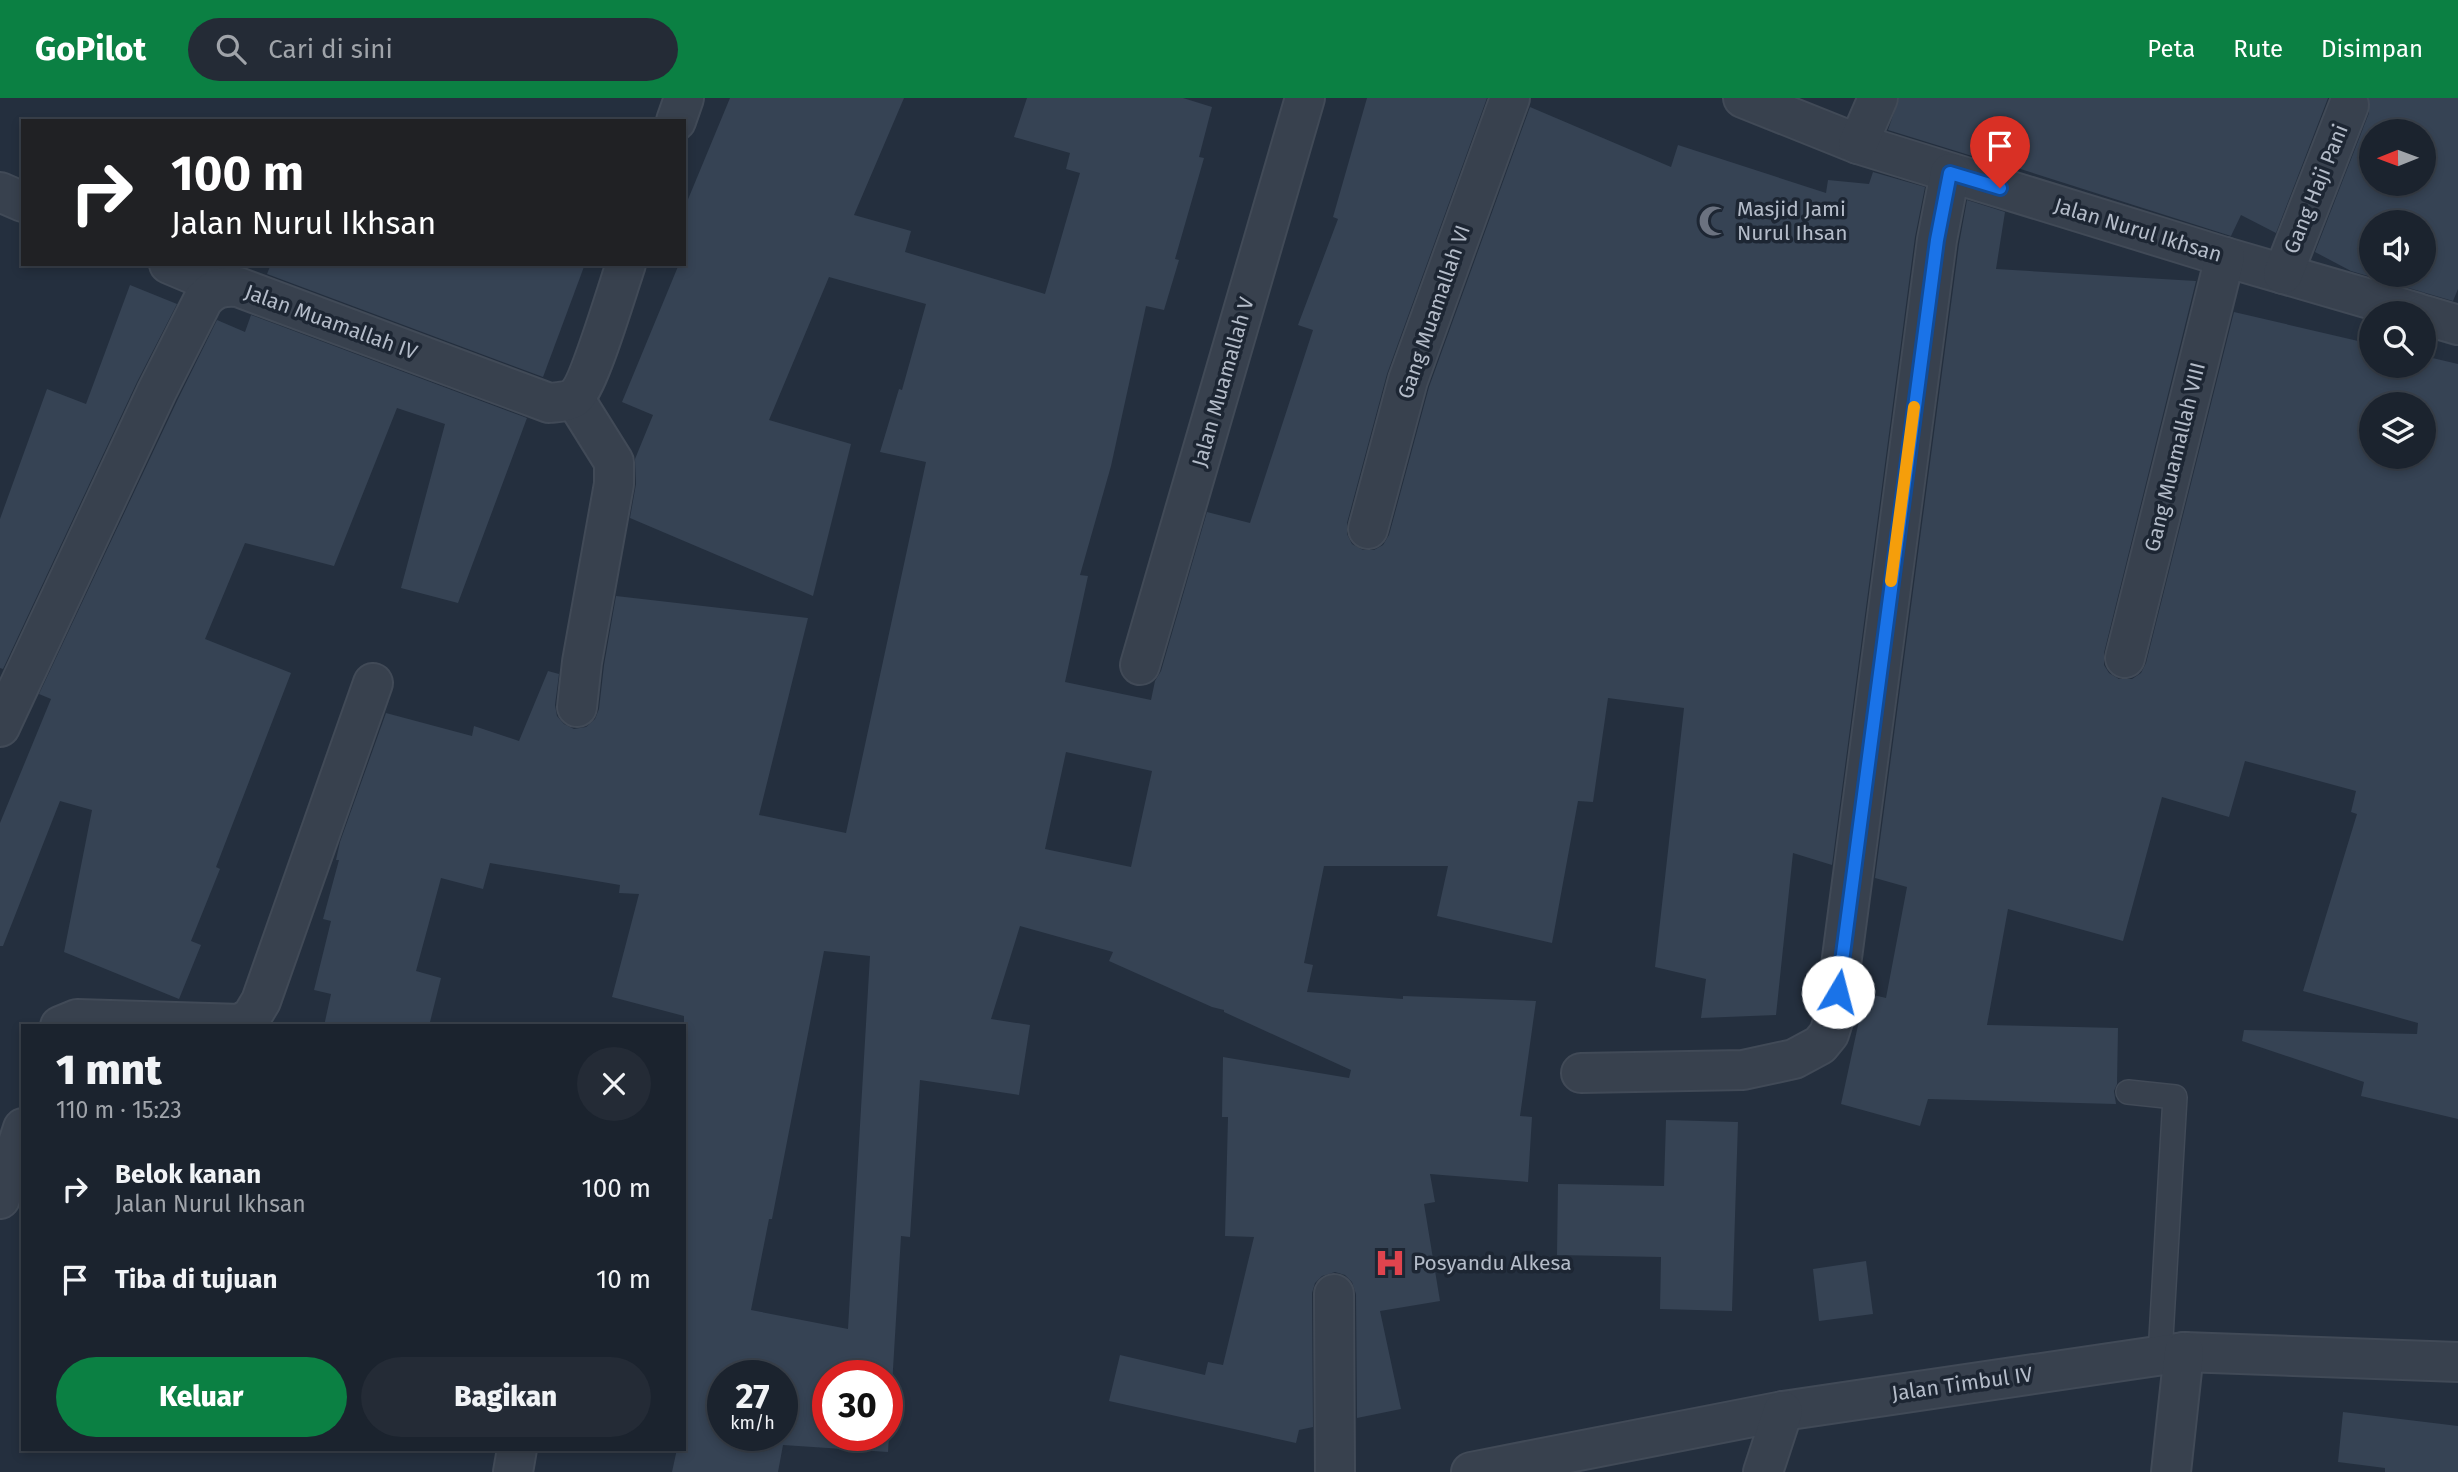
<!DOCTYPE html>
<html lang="id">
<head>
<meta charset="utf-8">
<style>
	:root { --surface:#1b232e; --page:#242b36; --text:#f1f3f6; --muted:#a0a4aa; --line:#39404a; --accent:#0b8043 }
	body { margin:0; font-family:"Fira Sans",sans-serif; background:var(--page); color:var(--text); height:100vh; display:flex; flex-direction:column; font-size:26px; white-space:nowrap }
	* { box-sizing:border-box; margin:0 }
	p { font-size:23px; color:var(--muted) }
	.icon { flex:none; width:38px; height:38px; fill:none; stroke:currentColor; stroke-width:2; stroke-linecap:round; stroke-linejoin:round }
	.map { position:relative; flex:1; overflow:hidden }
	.details { position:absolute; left:21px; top:926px; width:665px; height:427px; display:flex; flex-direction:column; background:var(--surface); border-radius:0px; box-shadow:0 4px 10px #0003,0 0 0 2px var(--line) }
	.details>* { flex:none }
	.guide { position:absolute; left:21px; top:21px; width:665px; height:147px; border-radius:0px; box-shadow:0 4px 10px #0003,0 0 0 2px var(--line); background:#202124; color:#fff; overflow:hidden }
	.needle { width:46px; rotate:269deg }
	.controls { position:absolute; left:2359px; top:21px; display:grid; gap:14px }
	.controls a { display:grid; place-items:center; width:77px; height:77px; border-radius:50%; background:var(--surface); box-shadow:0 4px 10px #0003,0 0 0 2px var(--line); font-size:35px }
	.speed { position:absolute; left:707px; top:1262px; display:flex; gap:14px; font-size:35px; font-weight:700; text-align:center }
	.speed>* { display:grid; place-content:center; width:91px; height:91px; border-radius:50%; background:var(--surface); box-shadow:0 4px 10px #0003,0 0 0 2px var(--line); line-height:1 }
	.speed small { font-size:18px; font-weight:400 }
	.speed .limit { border:10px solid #d22; background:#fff; color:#111 }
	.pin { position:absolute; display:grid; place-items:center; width:60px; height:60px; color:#fff; margin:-72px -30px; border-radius:50% 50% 50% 0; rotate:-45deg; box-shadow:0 0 7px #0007 }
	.pin .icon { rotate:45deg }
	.me { position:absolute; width:77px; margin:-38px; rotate:8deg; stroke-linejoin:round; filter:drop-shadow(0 0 5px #0008) }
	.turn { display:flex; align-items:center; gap:24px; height:147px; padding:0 35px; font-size:32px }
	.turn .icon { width:91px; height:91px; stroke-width:2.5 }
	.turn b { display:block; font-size:49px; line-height:60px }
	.round { display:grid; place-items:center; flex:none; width:74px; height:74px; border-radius:37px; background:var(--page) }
	.summary { display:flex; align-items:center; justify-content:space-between; height:119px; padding:0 35px }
	h1 { font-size:42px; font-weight:800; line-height:52px }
	.action { display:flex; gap:14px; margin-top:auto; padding:14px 35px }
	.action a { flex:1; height:80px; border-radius:42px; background:var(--accent); color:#fff; font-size:28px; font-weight:800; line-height:80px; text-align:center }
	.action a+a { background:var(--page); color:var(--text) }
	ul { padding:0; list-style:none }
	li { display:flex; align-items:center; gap:21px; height:91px; padding:0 35px }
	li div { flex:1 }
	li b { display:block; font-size:26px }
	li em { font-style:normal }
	header { display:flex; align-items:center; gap:42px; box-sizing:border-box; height:98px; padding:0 35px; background:var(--accent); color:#fff }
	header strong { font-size:33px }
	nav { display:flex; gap:38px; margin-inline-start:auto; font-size:24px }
	.search { width:490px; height:63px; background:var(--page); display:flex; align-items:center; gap:18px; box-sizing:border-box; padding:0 24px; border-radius:38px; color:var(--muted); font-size:26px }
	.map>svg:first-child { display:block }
	.building { fill:#364354; fill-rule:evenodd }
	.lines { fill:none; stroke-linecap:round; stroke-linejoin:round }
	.service-casing { stroke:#414a57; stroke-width:26 }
	.minor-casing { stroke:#414a57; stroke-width:42 }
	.service { stroke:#38414e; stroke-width:23 }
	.minor { stroke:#38414e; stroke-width:38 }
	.route-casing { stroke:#114b97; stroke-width:18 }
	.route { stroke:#1a73e8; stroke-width:12 }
	.slow { stroke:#f59e0b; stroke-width:12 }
	.labels { text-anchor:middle; stroke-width:7; stroke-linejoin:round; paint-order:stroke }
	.street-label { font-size:21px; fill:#b4bcc9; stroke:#1d2633 }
	.poi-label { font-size:21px; fill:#b4bcc9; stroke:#1d2633; text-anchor:start }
</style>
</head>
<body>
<header>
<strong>GoPilot</strong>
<div class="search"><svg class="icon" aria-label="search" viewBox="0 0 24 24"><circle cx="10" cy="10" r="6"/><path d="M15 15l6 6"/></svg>Cari di sini</div>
<nav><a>Peta</a><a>Rute</a><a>Disimpan</a></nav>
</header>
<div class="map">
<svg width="2458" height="1374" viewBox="0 0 2458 1374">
	<rect width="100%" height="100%" fill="#242f3e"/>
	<g class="building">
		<path d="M730 0H904L854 117 911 133 905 154 1045 196 1080 75 1066 71 1070 55 1014 39 1027 0H1183L1212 9 1199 59 1204 60 1175 161 1179 162 1164 212 1146 208 1111 368 1080 477 1088 478 1065 584 1151 602 1155 583 1161 573 1207 414 1250 425 1313 232 1298 227 1338 121 1333 119 1367 0H1487L1387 276 1347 425V436L1352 446 1363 452H1374L1383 447 1389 437 1429 289 1530 9 1671 69 1678 47 1826 95 1828 82 1869 86 1873 74 1925 89 1915 139 1832 767 1793 755 1776 917 1701 920 1706 881 1655 869 1684 610 1608 600 1593 704 1578 703 1552 845 1437 818 1448 768H1324L1304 865 1313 867 1307 894 1403 901V898L1536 903 1520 1018 1532 1019 1528 1084 1430 1076 1435 1104 1424 1106 1440 1203 1380 1213 1401 1311 1357 1320 1356 1196 1352 1184 1345 1177 1335 1174 1322 1178 1315 1185 1312 1195 1313 1329 1299 1332 1296 1345 1109 1303 1120 1257 1205 1277 1208 1264 1223 1267 1254 1139 1225 1138 1228 1019H1222L1223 959 1349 980 1351 972 1224 914V912L1212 909 1109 863 1113 854 1020 828 991 921 1030 927 1019 997 920 982 910 1139 901 1138 888 1354 783 1347 778 1374H672L677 1351H684V918L612 899 639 796 619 795 620 787 490 765 483 791 441 780 416 873 441 880 429 928H324L331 896 314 892 331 823 323 821 339 762H336L340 744 386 615 472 638 474 628 519 643 548 573 559 576 555 607 557 618 564 626 574 631 586 629 595 621 599 611 604 567 616 498 808 520 759 717 846 735 926 364 880 354 899 291 902 292 926 206 829 179 769 322 851 346 813 498 630 420 636 386 635 361 653 317 622 304 679 166H684V111ZM1066 654 1152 673 1131 769 1045 751ZM824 853 870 858 848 1231 751 1212 769 1121H772ZM723 1278H782V1337H723ZM828 1278H887V1337H828Z"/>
		<path d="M1899 0H2328L2276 135 2241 117 2231 138 2011 68V70L1888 32Z"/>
		<path d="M2369 0H2458V191L2453 203 2351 173 2315 154 2369 15ZM2371 33H2424V86H2371ZM2371 124H2424V177H2371Z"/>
		<path d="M1967 102 2005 114 1996 171 2196 183 2104 555V567L2109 575 2119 581H2132L2141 575 2146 565 2234 214 2371 246V268H2424V258L2458 266V1021L2361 998 2364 984 2242 943 2244 932 2417 936 2418 925 2303 893 2357 716 2351 714 2356 693 2245 663 2229 719 2162 699 2123 843 2008 811 1987 927 2118 930 2117 986 2114 993 2116 1006 1928 1001 1920 1028 1841 1006 1865 895 1886 900 1907 789 1875 780 1959 146ZM2371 306H2424V359H2371Z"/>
		<path d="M271 166H585L543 279 267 176Z"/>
		<path d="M130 187 177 206 137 284 3 571 0 570V421L47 291 86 306Z"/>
		<path d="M251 217 527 320 458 505 401 490 445 326 397 310 334 468 245 445 205 541 291 575 216 769 220 771 191 843 201 847 179 901 64 854 92 712 60 703 3 848H0V725L51 601 39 596 177 303 217 222 245 234Z"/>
		<path d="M1666 1022 1738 1024 1732 1213 1660 1211 1661 1159 1557 1157 1558 1086 1664 1088Z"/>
		<path d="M1866 1163 1873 1216 1819 1223 1813 1171Z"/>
		<path d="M2343 1314 2458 1328V1374H2385V1370L2338 1364Z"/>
	</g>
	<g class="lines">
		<g class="service-casing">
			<path id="service" d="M2128 994 2175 999 2160 1257"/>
		</g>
		<g class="minor-casing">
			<g id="minor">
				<path d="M1743 0 1858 46 2225 159 2418 215"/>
				<path d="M676 23 684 0"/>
				<path d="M1858 46 1878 0"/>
				<path d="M0 94 23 104"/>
				<path d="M169 166 221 188"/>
				<path d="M2283 176 2349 7"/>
				<path d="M2424 217 2458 227"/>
				<path d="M574 300 614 364V386L582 564 577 609"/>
				<path d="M1368 431 1408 282 1510 0"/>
				<path d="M2125 560 2225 159"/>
				<path d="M1140 567 1305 0"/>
				<path d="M0 629 157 293 203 202C214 190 221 188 238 189L549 305C558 304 568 304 575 299 589 288 618 189 626 166"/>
				<path d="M60 928 77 921 241 926 252 918 261 903 373 585"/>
				<path d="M1581 975 1743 972 1794 961 1820 947 1829 936 1834 920 1937 142 1950 75"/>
				<path d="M0 1101 23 1030"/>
				<path d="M1334 1196 1335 1374"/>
				<path d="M513 1374 517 1351"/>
				<path d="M1471 1374 1783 1313 2184 1254 2458 1264"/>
				<path d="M1763 1374 1783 1313"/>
				<path d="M2171 1374 2184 1254"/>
			</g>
		</g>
		<use href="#service" class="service"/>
		<use href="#minor" class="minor"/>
	</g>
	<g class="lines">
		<g class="route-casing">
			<path id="route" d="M1838 894 1937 142 1950 75 2000 90"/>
		</g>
		<use href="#route" class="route"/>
		<path class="slow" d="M1891 483 1914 309"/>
	</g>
	<defs>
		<g id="mosque-bare" transform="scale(2.415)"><path d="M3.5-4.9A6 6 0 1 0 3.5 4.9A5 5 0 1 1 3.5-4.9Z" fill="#6b7280" stroke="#1d2633" stroke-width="2.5" paint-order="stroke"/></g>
		<g id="hospital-bare" transform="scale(2.415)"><path d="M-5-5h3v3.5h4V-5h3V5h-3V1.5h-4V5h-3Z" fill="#e0444e" stroke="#1d2633" stroke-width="2.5" paint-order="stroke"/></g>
	</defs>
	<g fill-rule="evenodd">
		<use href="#mosque-bare" x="1714" y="123"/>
		<use href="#hospital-bare" x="1390" y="1165"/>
	</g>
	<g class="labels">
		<g class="street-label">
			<text transform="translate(2316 91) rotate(-68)" y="7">Gang Haji Pani</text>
			<text transform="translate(2138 132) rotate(17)" y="7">Jalan Nurul Ikhsan</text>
			<text transform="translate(1434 214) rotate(-71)" y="7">Gang Muamallah VI</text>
			<text transform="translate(331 224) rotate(20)" y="7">Jalan Muamallah IV</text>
			<text transform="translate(1223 284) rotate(-74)" y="7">Jalan Muamallah V</text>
			<text transform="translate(2175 359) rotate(-76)" y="7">Gang Muamallah VIII</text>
			<text transform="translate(1962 1286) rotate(-8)" y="7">Jalan Timbul IV</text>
		</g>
		<g class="poi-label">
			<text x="1737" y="118">Masjid Jami<tspan x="1737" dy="24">Nurul Ihsan</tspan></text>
			<text x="1413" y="1172">Posyandu Alkesa</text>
		</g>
	</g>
</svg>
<div class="controls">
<a><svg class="needle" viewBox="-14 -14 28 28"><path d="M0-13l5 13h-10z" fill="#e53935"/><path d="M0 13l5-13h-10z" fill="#a0a4aa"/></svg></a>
<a><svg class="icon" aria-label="sound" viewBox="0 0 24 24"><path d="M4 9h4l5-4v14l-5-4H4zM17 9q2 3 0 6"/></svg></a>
<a><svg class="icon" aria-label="search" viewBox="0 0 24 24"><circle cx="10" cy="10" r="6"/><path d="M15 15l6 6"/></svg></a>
<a><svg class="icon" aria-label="layers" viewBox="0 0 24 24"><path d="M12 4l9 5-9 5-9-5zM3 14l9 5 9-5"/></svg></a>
</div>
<div class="speed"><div>27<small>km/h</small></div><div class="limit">30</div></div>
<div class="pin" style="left:2000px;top:90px;background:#d93025"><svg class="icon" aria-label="arrive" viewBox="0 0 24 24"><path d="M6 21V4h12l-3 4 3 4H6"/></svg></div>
<svg class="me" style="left:1838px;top:894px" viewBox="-20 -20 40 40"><circle r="19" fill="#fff"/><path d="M0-13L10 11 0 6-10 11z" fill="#1a73e8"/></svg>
<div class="guide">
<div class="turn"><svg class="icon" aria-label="right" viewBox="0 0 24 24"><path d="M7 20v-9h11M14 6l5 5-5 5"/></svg><div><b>100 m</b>Jalan Nurul Ikhsan</div></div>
</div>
<section class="details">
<div class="summary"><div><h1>1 mnt</h1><p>110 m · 15:23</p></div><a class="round"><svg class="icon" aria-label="close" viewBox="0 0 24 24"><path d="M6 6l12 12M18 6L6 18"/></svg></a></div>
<ul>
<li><svg class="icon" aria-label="right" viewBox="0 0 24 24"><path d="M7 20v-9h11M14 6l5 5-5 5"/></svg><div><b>Belok kanan</b><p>Jalan Nurul Ikhsan</p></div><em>100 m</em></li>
<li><svg class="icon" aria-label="arrive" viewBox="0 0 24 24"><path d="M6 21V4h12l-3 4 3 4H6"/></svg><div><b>Tiba di tujuan</b></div><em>10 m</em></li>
</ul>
<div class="action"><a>Keluar</a><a>Bagikan</a></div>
</section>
</div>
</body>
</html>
